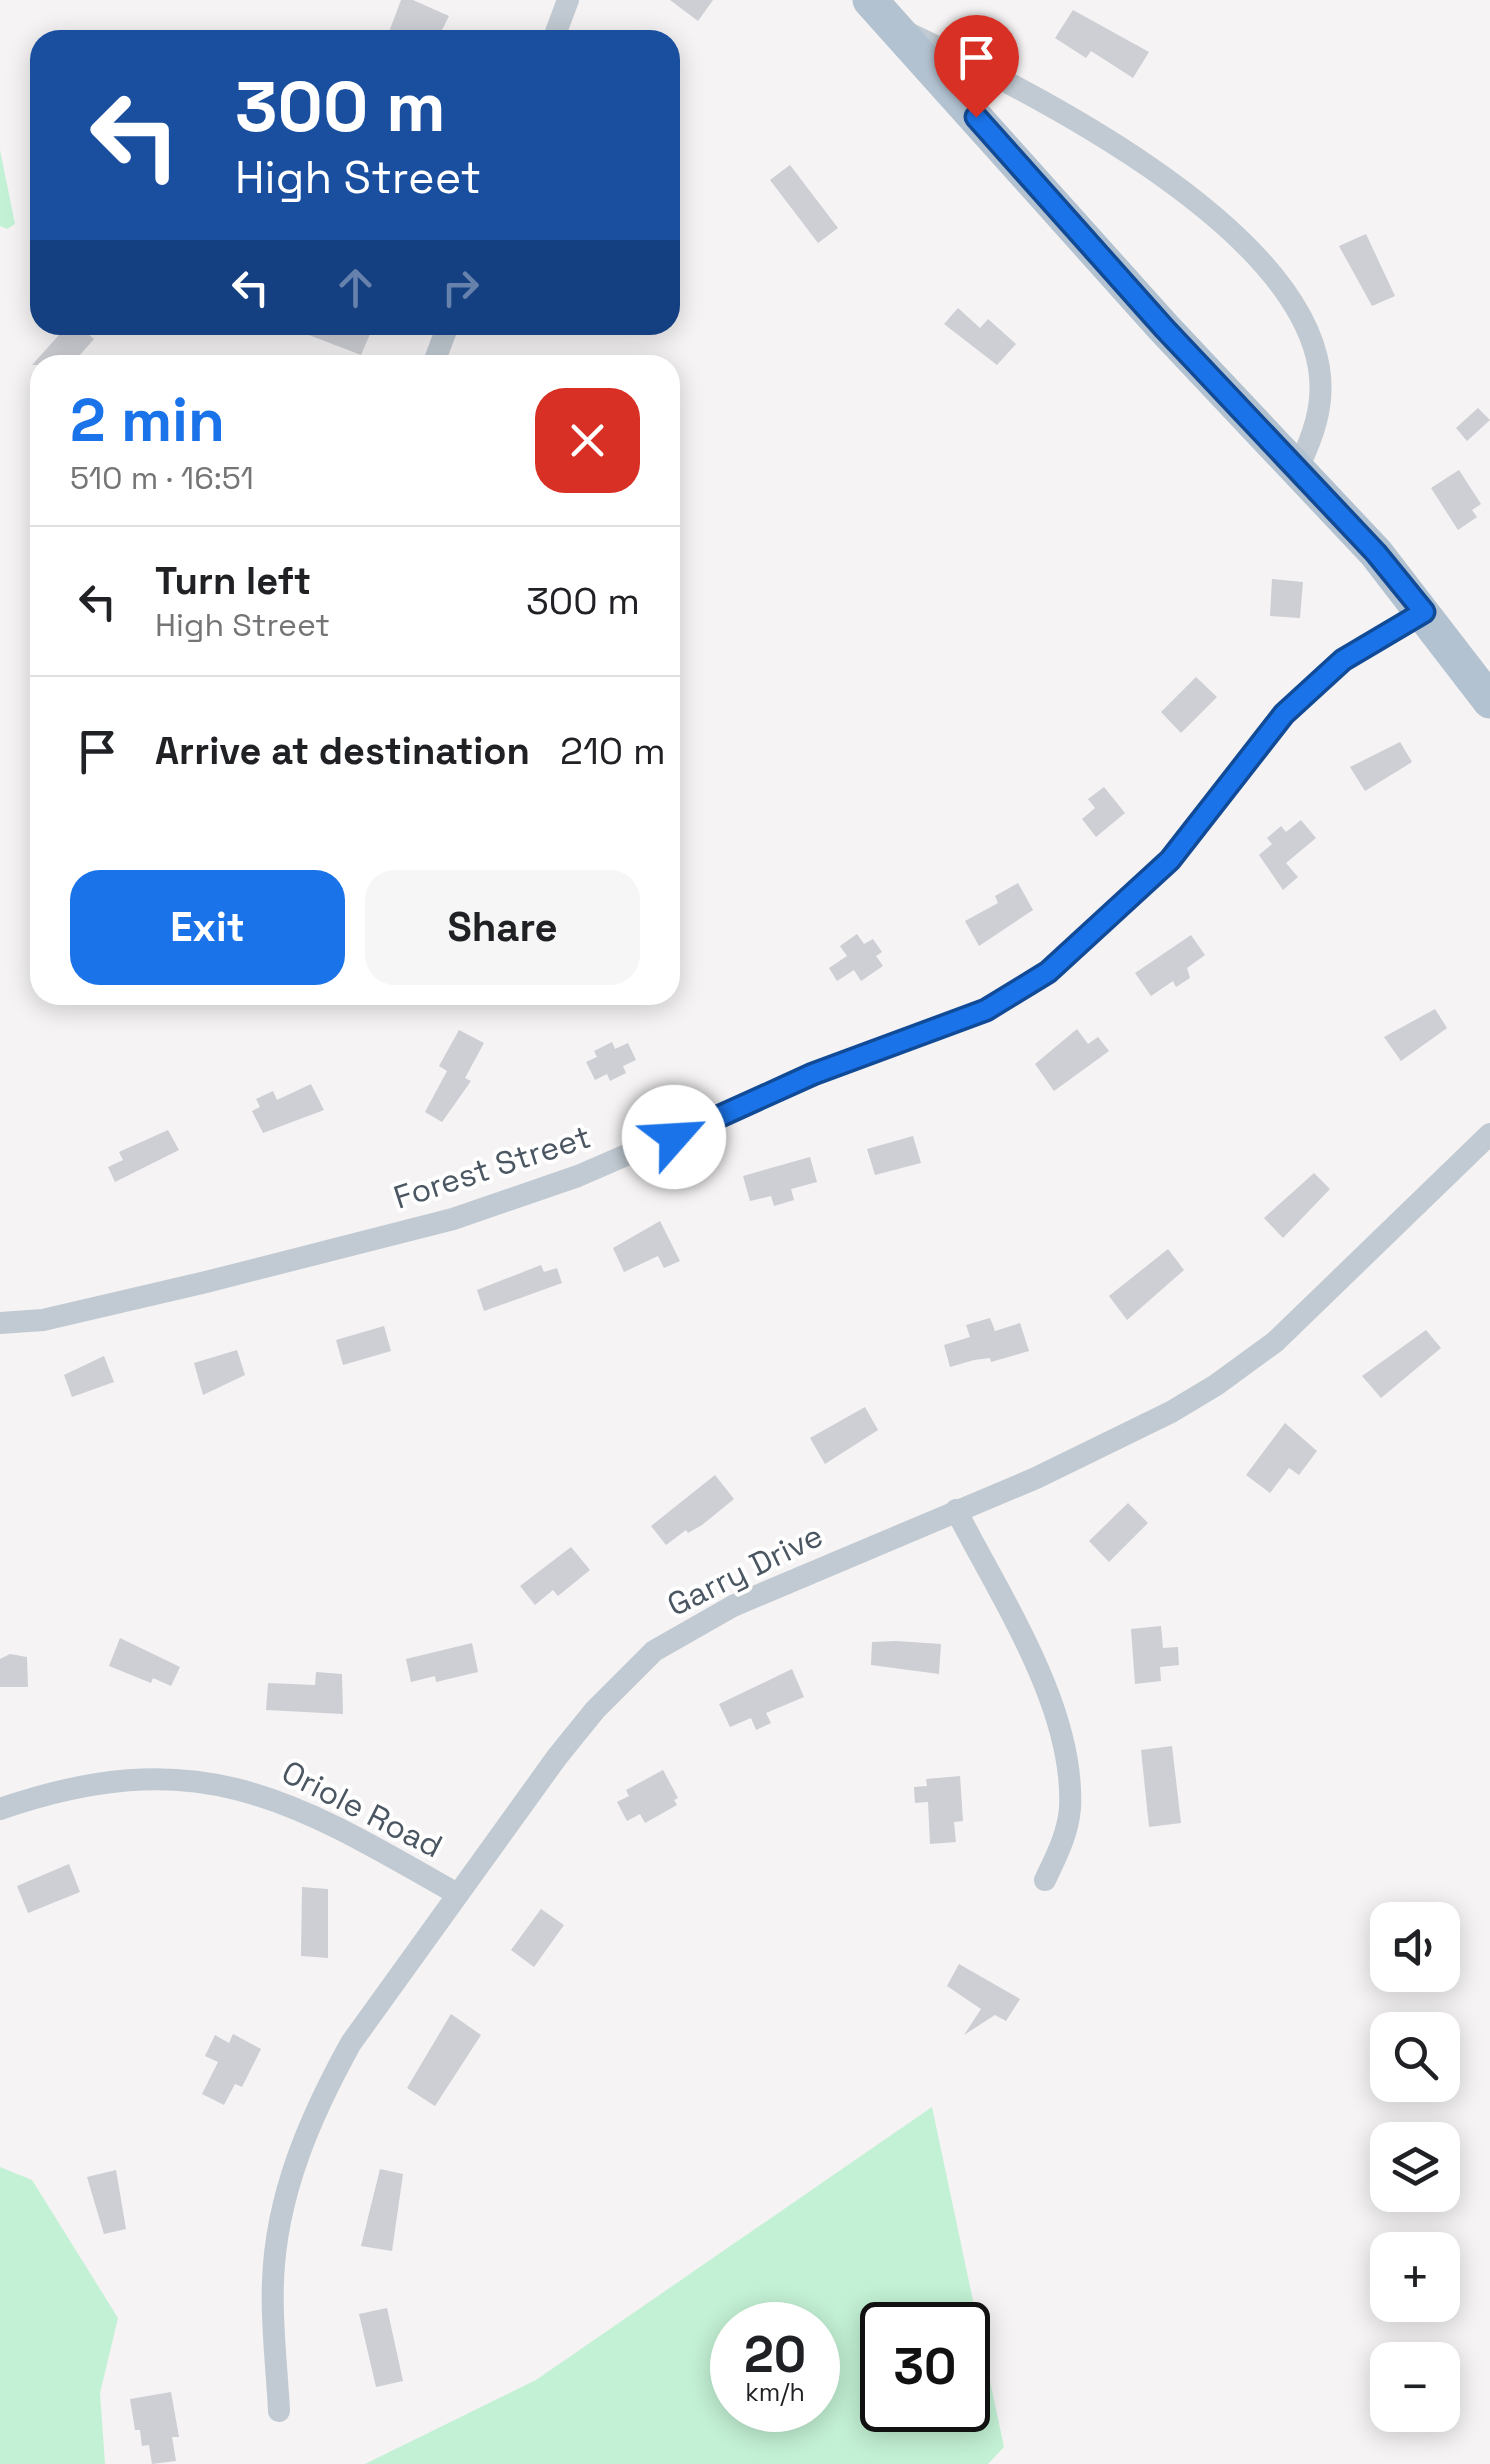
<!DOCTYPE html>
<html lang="en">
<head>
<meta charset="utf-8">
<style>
	:root { --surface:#fff; --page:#f6f6f6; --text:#202124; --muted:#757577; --line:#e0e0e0; --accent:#1a73e8 }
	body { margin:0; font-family:"Space Grotesk",sans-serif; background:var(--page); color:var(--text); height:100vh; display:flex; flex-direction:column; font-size:38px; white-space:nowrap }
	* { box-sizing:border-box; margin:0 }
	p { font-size:32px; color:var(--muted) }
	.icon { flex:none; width:55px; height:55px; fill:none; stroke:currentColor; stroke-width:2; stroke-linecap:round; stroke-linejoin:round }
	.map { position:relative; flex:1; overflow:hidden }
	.drawer { position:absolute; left:30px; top:355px; width:650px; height:650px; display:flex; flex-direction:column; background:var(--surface); border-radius:30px; box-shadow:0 5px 25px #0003 }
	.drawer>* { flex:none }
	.guide { position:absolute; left:30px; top:30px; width:650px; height:305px; border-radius:30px; box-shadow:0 5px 25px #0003; background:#1a4fa0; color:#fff; overflow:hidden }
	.fabs { position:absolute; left:1370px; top:1902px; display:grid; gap:20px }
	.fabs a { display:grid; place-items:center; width:90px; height:90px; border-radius:20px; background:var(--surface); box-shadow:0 5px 25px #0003; font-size:50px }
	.speed { position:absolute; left:710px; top:2302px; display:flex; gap:20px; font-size:50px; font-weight:700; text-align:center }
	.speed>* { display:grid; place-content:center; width:130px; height:130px; border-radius:50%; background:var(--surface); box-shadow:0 5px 25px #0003; line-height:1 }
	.speed small { font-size:25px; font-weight:400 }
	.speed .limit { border:5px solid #111; border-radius:15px; background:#fff; color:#111 }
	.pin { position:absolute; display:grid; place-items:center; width:85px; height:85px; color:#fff; margin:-102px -42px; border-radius:50% 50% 50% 0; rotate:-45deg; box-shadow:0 0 10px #0007 }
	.pin .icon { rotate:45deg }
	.me { position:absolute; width:110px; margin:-55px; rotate:64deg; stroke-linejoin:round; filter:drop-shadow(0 0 8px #0008) }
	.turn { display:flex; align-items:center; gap:35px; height:210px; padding:0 40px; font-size:45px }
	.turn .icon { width:130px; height:130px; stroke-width:2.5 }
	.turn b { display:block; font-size:70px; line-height:85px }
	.lanes { display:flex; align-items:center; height:95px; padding:0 40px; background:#0003; justify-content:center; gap:50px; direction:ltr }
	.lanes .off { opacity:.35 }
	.round { display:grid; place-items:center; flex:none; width:105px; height:105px; border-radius:30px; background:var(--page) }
	.head { display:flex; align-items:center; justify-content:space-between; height:170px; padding:0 40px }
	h1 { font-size:60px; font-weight:700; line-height:75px; color:var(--accent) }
	.button { display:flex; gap:20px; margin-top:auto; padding:20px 40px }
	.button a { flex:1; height:115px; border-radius:30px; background:var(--accent); color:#fff; font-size:40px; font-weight:700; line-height:115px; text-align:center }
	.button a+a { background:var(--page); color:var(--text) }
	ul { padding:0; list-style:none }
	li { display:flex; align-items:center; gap:30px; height:150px; padding:0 40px; border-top:2px solid var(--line) }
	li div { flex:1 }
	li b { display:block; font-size:38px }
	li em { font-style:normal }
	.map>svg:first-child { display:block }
	.green { fill:#c3f1d5; fill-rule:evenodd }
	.building { fill:#cdcfd5 }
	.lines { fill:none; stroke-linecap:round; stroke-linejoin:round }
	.minor { stroke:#c1cad2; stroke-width:22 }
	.primary { stroke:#b3c2d1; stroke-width:35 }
	.route-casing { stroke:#114b97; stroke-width:25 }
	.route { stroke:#1a73e8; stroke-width:18 }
	.labels { text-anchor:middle; stroke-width:8; stroke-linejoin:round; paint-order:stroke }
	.street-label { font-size:32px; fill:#4a5661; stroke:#fff }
</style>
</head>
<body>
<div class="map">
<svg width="1490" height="2464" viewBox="0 0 1490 2464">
	<rect width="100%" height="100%" fill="#f5f3f3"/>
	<g class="green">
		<path d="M0 150 15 224 7 229 0 226Z"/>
		<path d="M932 2107 1004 2447 988 2464H365L536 2380ZM732 2325H818V2410H732ZM882 2325H968V2410H882Z"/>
		<path d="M0 2167 32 2180 118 2318 100 2393 105 2464H0Z"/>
	</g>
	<g class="building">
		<path d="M401 0H413L449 16 437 40H386Z"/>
		<path d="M670 0H713L698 21Z"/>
		<path d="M1073 10 1149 52 1133 78 1091 51 1086 58 1055 38Z"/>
		<path d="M790 165 838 228 818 243 770 180Z"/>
		<path d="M1366 234 1395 296 1372 306 1339 246Z"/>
		<path d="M958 308 980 328 988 319 1016 344 997 365 944 324Z"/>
		<path d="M68 325H77L94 339 71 365H32Z"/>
		<path d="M283 325H348L370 334 361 355Z"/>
		<path d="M1478 408 1490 420 1467 441 1456 428Z"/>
		<path d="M1459 470 1481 504 1472 510 1477 517 1458 530 1431 488Z"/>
		<path d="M1272 579 1303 582 1300 618 1270 616Z"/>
		<path d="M1196 677 1217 697 1181 733 1161 712Z"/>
		<path d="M1400 742 1412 762 1365 791 1350 767Z"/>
		<path d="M1104 787 1125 813 1096 837 1082 819 1095 808 1088 799Z"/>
		<path d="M1301 820 1316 838 1286 863 1298 877 1283 890 1259 855 1272 844 1267 838 1281 826 1286 832Z"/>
		<path d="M1018 883 1033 910 979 946 965 921 998 903 995 896Z"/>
		<path d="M857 934 864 944 873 939 882 952 876 956 883 966 861 981 854 970 837 981 829 968 847 956 840 946Z"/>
		<path d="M1191 935 1205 955 1187 968 1190 978 1176 987 1173 981 1151 996 1135 973Z"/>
		<path d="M1435 1009 1447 1028 1401 1061 1384 1037Z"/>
		<path d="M1077 1029 1088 1044 1098 1037 1109 1051 1054 1091 1035 1064Z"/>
		<path d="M459 1030 484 1043 465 1078 471 1081 442 1122 425 1112 447 1071 439 1066Z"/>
		<path d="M612 1042 615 1049 628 1043 636 1060 623 1066 626 1073 610 1081 607 1074 595 1080 586 1062 597 1057 594 1051Z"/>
		<path d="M311 1084 324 1110 263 1133 252 1111 260 1107 256 1099 273 1091 277 1100Z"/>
		<path d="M168 1130 179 1150 115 1182 108 1167 123 1160 119 1152Z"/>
		<path d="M913 1136 921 1163 875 1175 867 1149Z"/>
		<path d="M810 1157 817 1182 791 1189 794 1200 774 1206 771 1196 750 1201 743 1176Z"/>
		<path d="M1314 1173 1330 1189 1283 1238 1264 1218Z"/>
		<path d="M660 1221 680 1261 664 1268 658 1256 624 1272 613 1248Z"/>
		<path d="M1168 1249 1184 1270 1127 1320 1109 1296Z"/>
		<path d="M541 1265 544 1272 557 1268 562 1283 484 1311 477 1290Z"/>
		<path d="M990 1318 995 1331 1020 1323 1029 1351 991 1362 990 1358 974 1360 950 1367 944 1345 970 1337 966 1325Z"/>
		<path d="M384 1326 391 1351 343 1365 336 1340Z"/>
		<path d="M1426 1330 1441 1348 1381 1398 1362 1376Z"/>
		<path d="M237 1350 245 1375 203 1395 194 1363Z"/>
		<path d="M104 1356 114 1382 72 1397 64 1375Z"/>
		<path d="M865 1407 878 1430 825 1464 810 1438Z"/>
		<path d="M1285 1423 1317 1451 1299 1475 1289 1468 1270 1493 1246 1475Z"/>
		<path d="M715 1475 734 1499 702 1525 688 1533 686 1530 666 1545 651 1526Z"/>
		<path d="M1128 1503 1148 1523 1109 1562 1089 1541Z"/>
		<path d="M571 1547 590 1570 558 1596 553 1590 535 1605 520 1586Z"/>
		<path d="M1161 1626 1163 1648 1178 1647 1179 1665 1160 1667 1161 1681 1135 1684 1131 1629Z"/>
		<path d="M120 1638 180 1667 171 1686 153 1678 151 1683 109 1666Z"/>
		<path d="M896 1641 941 1644 939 1674 871 1665 872 1642Z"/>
		<path d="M472 1643 478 1672 436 1682 435 1676 411 1682 406 1659Z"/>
		<path d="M10 1654 27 1657 28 1687H0V1659Z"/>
		<path d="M792 1669 804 1697 766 1713 771 1723 756 1730 751 1718 730 1727 719 1704Z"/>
		<path d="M316 1672 342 1674 343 1714 266 1710 268 1683 315 1685Z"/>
		<path d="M1172 1746 1181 1823 1149 1827 1141 1750Z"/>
		<path d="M663 1770 678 1798 674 1800 677 1805 645 1823 640 1814 627 1821 617 1802 629 1796 626 1790Z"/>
		<path d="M960 1776 963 1821 954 1822 956 1842 930 1844 928 1802 915 1803 914 1787 927 1786 926 1779Z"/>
		<path d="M69 1864 80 1892 28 1913 17 1886Z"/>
		<path d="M302 1887 328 1889V1958L301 1956Z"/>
		<path d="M541 1909 564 1925 534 1967 511 1950Z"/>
		<path d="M959 1964 1020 1999 1006 2021 995 2015 964 2035 981 2009 947 1986Z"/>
		<path d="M451 2014 481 2035 435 2106 407 2088Z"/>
		<path d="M233 2034 261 2049 242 2087 235 2084 224 2105 202 2094 218 2062 205 2056 215 2035 229 2043Z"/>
		<path d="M380 2169 403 2174 392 2251 361 2246Z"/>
		<path d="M116 2170 126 2229 104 2234 87 2177Z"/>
		<path d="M387 2308 403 2381 376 2387 359 2314Z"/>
		<path d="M171 2392 179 2437H172L176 2461 152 2464 149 2445 142 2446 140 2430H135L130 2399Z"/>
	</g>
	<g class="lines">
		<g class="minor">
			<path d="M906 32C1028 90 1295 222 1319 368 1325 405 1313 437 1297 470"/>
			<path d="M553 40 568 0"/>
			<path d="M433 365 448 325"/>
			<path d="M0 1323 43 1320 206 1282 453 1219 578 1176 813 1074 986 1010 1048 972 1170 860 1284 714 1343 660 1424 612"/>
			<path d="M956 1510C1000 1597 1075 1707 1070 1808 1068 1834 1056 1857 1045 1880"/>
			<path d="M0 1809C197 1741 290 1798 457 1894"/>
			<path d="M279 2411C277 2368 271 2324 273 2281 276 2195 310 2117 351 2043L557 1757 595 1710 654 1651 733 1606 1036 1478 1171 1412 1216 1385 1275 1342 1490 1134"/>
		</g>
		<path class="primary" d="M870 0 1164 328 1376 553 1490 701"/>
	</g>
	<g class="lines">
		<g class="route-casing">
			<path id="route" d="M674 1137 813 1074 986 1010 1048 972 1170 860 1284 714 1343 660 1424 612 1376 553 1164 328 976 117"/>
		</g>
		<use href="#route" class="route"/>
	</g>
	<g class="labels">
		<g class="street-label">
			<text transform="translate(492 1167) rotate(-18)" y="11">Forest Street</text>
			<text transform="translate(745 1570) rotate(-26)" y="11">Garry Drive</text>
			<text transform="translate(362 1809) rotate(27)" y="11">Oriole Road</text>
		</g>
	</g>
</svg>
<div class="fabs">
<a><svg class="icon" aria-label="sound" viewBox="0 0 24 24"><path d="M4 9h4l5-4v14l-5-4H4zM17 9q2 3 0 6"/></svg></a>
<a><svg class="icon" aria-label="search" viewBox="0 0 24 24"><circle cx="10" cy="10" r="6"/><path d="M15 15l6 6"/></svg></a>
<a><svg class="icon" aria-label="layers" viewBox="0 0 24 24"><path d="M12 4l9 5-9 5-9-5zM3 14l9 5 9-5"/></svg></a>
<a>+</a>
<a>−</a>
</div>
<div class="speed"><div>20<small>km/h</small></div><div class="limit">30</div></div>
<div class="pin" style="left:976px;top:117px;background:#d93025"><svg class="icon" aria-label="arrive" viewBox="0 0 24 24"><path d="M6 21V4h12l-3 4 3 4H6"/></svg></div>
<svg class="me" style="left:674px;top:1137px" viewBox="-20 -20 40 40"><circle r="19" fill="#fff"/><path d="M0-13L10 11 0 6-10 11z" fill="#1a73e8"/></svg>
<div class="guide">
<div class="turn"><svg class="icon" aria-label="left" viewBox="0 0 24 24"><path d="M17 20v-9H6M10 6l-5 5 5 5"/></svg><div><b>300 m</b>High Street</div></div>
<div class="lanes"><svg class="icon" aria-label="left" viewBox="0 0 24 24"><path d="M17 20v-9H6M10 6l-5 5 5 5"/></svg><svg class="icon off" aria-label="ahead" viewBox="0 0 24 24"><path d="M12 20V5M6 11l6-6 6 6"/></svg><svg class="icon off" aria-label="right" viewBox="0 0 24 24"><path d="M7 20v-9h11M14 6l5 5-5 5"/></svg></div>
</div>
<section class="drawer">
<div class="head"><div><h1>2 min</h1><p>510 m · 16:51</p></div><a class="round" style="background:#d93025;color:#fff"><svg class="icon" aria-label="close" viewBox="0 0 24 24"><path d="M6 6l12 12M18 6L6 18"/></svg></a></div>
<ul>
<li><svg class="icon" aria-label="left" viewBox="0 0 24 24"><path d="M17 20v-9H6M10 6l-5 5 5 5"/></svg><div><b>Turn left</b><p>High Street</p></div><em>300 m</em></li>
<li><svg class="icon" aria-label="arrive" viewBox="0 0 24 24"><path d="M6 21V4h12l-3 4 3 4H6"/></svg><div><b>Arrive at destination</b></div><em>210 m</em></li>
</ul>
<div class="button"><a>Exit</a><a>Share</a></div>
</section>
</div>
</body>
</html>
